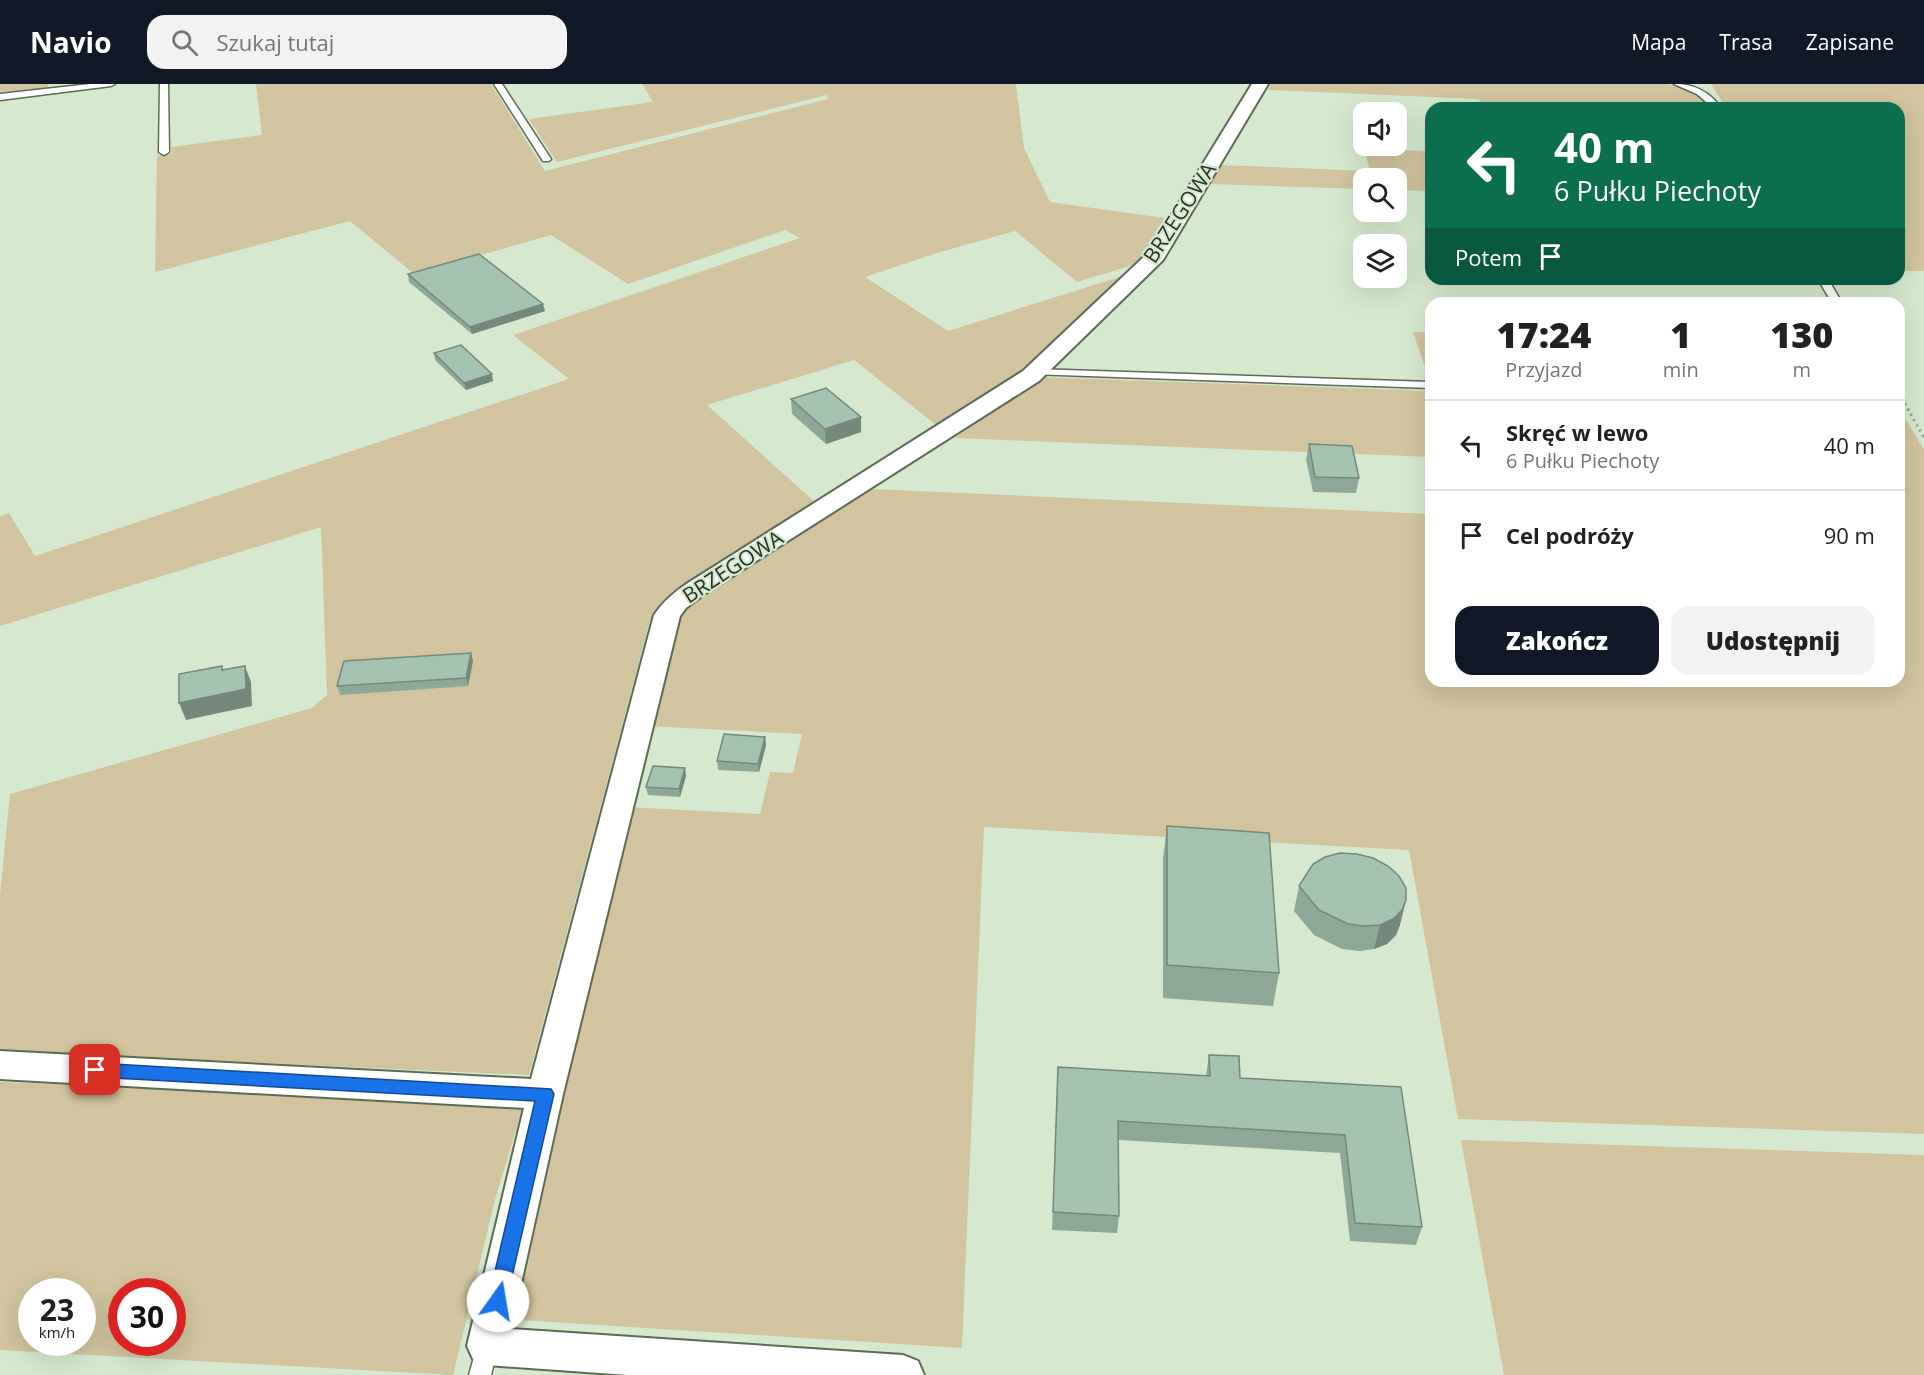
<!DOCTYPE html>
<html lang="pl">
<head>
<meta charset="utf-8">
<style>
	:root { --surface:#fff; --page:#f2f2f2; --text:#202124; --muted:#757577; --line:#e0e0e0; --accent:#111827 }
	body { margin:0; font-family:"Open Sans",sans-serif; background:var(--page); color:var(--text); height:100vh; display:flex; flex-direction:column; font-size:22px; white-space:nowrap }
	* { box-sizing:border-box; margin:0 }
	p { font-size:20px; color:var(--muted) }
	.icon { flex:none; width:33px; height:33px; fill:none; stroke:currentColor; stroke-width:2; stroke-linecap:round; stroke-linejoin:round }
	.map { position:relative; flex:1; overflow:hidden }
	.details { position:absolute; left:1425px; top:213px; width:480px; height:390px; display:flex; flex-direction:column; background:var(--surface); border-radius:18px; box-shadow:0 6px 24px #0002 }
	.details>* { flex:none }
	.guide { position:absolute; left:1425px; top:18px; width:480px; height:183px; border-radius:18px; box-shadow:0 6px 24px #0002; background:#0b6e4f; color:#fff; overflow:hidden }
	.tools { position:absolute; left:1353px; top:18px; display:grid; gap:12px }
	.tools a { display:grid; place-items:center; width:54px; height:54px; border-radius:12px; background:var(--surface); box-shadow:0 6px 24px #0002; font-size:30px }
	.speed { position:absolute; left:18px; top:1194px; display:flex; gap:12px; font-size:30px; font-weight:700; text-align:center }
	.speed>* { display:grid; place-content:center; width:78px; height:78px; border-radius:50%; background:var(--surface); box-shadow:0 6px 24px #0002; line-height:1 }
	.speed small { font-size:15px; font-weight:400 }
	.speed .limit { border:9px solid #d22; background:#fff; color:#111 }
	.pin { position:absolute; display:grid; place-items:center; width:51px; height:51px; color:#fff; margin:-26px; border-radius:12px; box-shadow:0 3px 9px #0006 }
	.me { position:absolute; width:66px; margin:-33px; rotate:13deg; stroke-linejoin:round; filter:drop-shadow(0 0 4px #0008) }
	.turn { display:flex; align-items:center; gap:21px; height:126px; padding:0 30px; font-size:27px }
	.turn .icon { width:78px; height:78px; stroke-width:2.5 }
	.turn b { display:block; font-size:42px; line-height:51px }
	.then { display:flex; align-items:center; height:57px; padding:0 30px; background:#0003; gap:12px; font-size:22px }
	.eta { display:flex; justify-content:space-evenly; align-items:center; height:102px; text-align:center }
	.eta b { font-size:36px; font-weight:800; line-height:42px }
	.button { display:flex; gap:12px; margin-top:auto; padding:12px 30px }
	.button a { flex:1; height:69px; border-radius:18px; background:var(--accent); color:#fff; font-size:24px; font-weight:800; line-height:69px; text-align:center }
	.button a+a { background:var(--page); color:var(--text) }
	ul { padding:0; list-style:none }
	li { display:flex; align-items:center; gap:18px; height:90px; padding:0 30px; border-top:2px solid var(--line) }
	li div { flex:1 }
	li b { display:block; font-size:22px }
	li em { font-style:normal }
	header { display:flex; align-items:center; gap:36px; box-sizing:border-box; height:84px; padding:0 30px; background:var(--accent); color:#fff }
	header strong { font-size:28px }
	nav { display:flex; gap:33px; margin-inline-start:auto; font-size:21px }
	.search { width:420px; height:54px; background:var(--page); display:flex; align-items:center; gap:15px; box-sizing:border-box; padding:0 21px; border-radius:18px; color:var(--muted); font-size:22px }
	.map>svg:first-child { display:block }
	.green { fill:#d1c49e; fill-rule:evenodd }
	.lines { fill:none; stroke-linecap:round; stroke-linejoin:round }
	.lane-casing { stroke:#5b6b54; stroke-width:3 }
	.street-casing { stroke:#5b6b54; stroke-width:4 }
	.path { stroke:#94a38e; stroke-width:3; stroke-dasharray:2 4; stroke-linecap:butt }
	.lane { fill:#fff; fill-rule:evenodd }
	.street { fill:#fff; fill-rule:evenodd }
	.wall { fill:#8ea898 }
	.shaded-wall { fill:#74887c }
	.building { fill:#a5c3b1; stroke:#74887c; stroke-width:1.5 }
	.route { fill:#1a73e8; stroke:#114b97; stroke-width:1.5 }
	.labels { text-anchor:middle; stroke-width:4.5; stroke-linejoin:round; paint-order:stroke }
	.street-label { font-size:21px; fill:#2a3126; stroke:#d6e9ce }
</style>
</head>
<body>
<header>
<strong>Navio</strong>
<div class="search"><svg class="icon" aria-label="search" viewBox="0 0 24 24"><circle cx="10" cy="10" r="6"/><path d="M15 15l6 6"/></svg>Szukaj tutaj</div>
<nav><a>Mapa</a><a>Trasa</a><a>Zapisane</a></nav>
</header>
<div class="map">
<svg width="1924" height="1291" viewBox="0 0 1924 1291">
	<rect width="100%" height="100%" fill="#d6e9ce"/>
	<g class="green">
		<path d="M0 0H48V6L0 11Z"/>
		<path d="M256 0H491L545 87 828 15 827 11 557 78 529 35 653 18 642 0H1016L1024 64 1050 118 1164 134 1146 174 1140 179 1077 198 1015 147 937 169 865 193 948 247 1132 189 1004 302 940 344 854 276 707 321 818 421 652 529 529 991 0 967V811L10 710 312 624 327 611 321 443 0 542V432L9 429 35 472 569 295 513 251 800 154 785 146 628 200 551 151 414 190 350 137 155 188 157 72 172 70 171 63 262 51Z"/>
		<path d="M1271 0H1669L1699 11 1713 24H1483L1479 15 1268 6Z"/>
		<path d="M1711 0H1924V187H1899V24H1726Z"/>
		<path d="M1364 65 1431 67V107L1397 106 1396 94H1364L1363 105 1209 100 1219 81 1370 87Z"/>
		<path d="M1413 248H1431V295H1429Z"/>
		<path d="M1038 293 1431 307V373L955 354Z"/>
		<path d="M1899 325 1924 365V1050L1458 1035 1409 766 984 743 962 1264 506 1235 627 723 760 730 770 688 793 689 802 650 647 642 676 531 872 405 1431 430V597H1899Z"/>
		<path d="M0 998 524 1019 495 1116 453 1291 0 1266ZM32 1208H82V1258H32ZM122 1208H172V1258H122Z"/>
		<path d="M1461 1056 1924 1071V1291H1504Z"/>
	</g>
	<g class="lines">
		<g class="lane-casing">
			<g id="lane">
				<path d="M90 0H115L111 2 0 16V10Z"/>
				<path d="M160 0H168L169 68 164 71 159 68Z"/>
				<path d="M494 0H502L551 75 549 77H543Z"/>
				<path d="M1674 0C1694 0 1709 7 1721 24H1713L1697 10Z"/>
				<path d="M1818 195H1828L1842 219H1832Z"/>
				<path d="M1034 285 1431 298V304L1030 290 1028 288Z"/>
				<path d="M487 1252 495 1255 498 1262 491 1291H469L479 1255Z"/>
			</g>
		</g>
		<g class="street-casing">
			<path id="street" d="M1252 0H1268L1163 176 1039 297 706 509 686 524 680 532 563 1010 511 1245 903 1271 918 1277 924 1291H628L487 1281 473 1275 467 1262 524 1024 0 995V967L531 995 654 531C664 517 674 508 688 499L1023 287 1148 169Z"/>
		</g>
		<path class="path" d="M1899 309 1924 354"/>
		<use href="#lane" class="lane"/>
		<use href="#street" class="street"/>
	</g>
	<g class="wall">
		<path d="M408 190 545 227 472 250 409 198Z"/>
		<path d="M434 269 493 297 466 306 435 276Z"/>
		<path d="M791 315 861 333V348L826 360 792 330Z"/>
		<path d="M1309 360 1359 394 1356 409 1313 408 1306 376Z"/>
		<path d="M471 569 473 577 468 602 340 611 337 602Z"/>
		<path d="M765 653 766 661 759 688 718 686 717 677Z"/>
		<path d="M686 692 680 713 648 711 646 703Z"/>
		<path d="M1167 742 1279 889 1273 922 1163 914V774Z"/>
		<path d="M1299 802 1400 841 1396 851 1387 860 1374 865 1359 867 1342 865 1314 851 1294 827Z"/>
		<path d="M1209 971 1240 994 1401 1003 1422 1143 1416 1161 1350 1157 1340 1069 1119 1056V1132L1117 1149 1052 1146 1058 983 1206 992Z"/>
	</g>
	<g class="shaded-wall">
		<path d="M543 220 545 227 472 250 470 243Z"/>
		<path d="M492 290 493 297 466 306 464 299Z"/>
		<path d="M861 333V348L826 360 825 345Z"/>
		<path d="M471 569 473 577 468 602 466 594Z"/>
		<path d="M245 582 251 598 252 622 186 636 179 619Z"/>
		<path d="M765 653 766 661 759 688 758 680Z"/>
		<path d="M685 684 686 692 680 713 679 705Z"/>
		<path d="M1406 816 1400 841 1396 851 1387 860 1374 865 1380 841Z"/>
	</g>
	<g class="building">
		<path d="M479 170 543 220 470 243 408 190Z"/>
		<path d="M461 261 492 290 464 299 434 269Z"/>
		<path d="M826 304 861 333 825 345 791 315Z"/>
		<path d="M1309 360 1352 362 1359 394 1315 393Z"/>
		<path d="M471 569 466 594 337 602 344 577Z"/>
		<path d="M222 582V586L245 582 246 605 179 619V590Z"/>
		<path d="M724 650 765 653 758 680 717 677Z"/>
		<path d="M653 682 685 684 679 705 646 703Z"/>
		<path d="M1167 742 1269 749 1279 889 1167 881Z"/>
		<path d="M1340 769 1357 770 1373 774 1388 782 1399 792 1406 804V816L1402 826 1393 835 1380 841 1364 842 1348 840 1319 826 1299 802 1313 780 1325 773Z"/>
		<path d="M1209 971 1239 972 1240 994 1401 1003 1422 1143 1355 1139 1345 1051 1118 1037 1119 1132 1053 1128 1058 983 1210 992Z"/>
	</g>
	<path class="route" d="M95 979 551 1005 554 1010 505 1223 498 1225 491 1223 488 1217 535 1017 95 993 89 991 86 986 89 981Z"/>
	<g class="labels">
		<g class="street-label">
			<text transform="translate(1180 129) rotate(-57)" y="7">BRZEGOWA</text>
			<text transform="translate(733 483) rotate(-33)" y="7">BRZEGOWA</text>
		</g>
	</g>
</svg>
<div class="tools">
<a><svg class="icon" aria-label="sound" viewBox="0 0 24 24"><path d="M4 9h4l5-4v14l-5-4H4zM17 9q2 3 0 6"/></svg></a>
<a><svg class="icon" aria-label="search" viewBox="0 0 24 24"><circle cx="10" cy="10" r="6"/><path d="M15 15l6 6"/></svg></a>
<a><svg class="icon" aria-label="layers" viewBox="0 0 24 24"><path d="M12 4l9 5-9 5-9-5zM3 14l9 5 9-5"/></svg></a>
</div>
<div class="speed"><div>23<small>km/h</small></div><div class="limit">30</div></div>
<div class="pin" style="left:95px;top:986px;background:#d93025"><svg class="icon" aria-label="arrive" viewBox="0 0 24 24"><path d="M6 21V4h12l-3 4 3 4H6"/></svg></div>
<svg class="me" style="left:498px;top:1217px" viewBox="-20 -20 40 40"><circle r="19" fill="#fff"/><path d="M0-13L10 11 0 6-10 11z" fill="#1a73e8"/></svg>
<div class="guide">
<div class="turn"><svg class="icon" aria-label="left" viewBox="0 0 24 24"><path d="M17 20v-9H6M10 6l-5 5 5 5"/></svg><div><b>40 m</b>6 Pułku Piechoty</div></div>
<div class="then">Potem<svg class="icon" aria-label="arrive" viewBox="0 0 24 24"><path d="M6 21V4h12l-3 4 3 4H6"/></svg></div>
</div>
<section class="details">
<div class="eta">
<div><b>17:24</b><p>Przyjazd</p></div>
<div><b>1</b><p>min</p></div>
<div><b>130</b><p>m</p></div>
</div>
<ul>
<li><svg class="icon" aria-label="left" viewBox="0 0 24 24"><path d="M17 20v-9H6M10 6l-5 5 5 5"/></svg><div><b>Skręć w lewo</b><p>6 Pułku Piechoty</p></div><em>40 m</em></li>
<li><svg class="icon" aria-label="arrive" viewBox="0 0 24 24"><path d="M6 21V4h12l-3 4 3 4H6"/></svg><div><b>Cel podróży</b></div><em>90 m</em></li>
</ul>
<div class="button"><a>Zakończ</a><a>Udostępnij</a></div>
</section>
</div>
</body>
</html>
